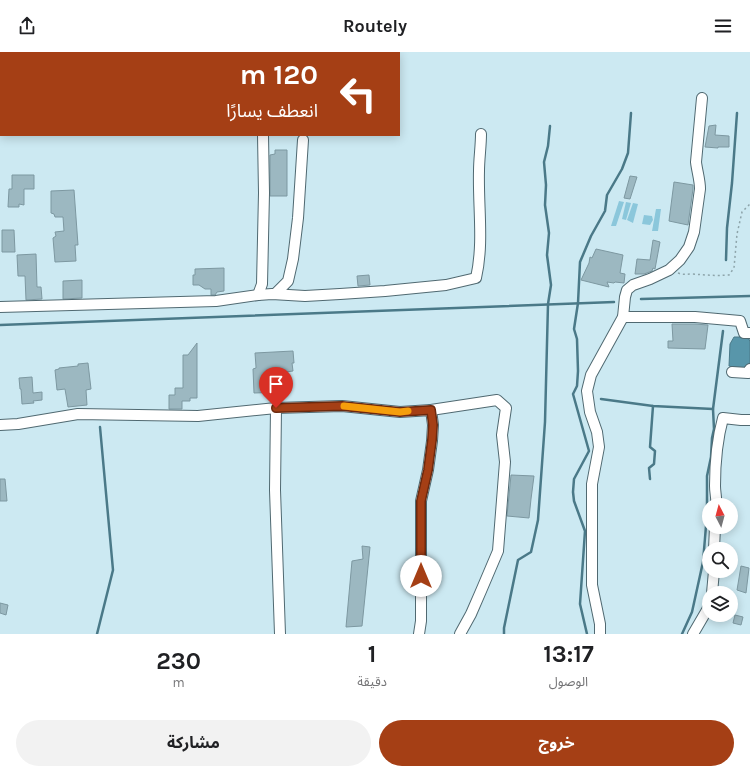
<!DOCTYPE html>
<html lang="ar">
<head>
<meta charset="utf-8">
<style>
	:root { --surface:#fff; --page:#f2f2f2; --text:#202124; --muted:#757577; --accent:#a53f15 }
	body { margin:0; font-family:Karla,"Noto Sans Arabic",sans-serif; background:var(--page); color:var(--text); direction:rtl; height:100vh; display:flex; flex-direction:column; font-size:15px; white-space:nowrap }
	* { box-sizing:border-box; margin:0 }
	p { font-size:13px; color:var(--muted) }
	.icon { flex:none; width:22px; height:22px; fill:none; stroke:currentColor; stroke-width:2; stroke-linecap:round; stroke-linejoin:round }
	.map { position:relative; height:582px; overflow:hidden; direction:ltr }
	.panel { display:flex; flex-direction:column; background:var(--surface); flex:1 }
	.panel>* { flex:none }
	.hud { position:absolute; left:0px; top:0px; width:400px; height:84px; box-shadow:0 2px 10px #0003; direction:rtl; background:#a53f15; color:#fff; overflow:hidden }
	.needle { width:26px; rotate:354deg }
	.fabs { position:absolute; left:702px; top:446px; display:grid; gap:8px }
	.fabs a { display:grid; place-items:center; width:36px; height:36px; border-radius:50%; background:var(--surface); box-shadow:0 2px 10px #0003; font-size:20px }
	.pin { position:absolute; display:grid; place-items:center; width:34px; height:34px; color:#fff; margin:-41px -17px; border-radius:50% 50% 50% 0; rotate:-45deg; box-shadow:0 0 4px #0007 }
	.pin .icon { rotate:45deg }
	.me { position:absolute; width:44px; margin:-22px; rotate:0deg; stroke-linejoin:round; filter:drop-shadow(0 0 3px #0008) }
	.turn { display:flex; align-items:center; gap:14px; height:84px; padding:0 16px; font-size:18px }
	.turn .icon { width:52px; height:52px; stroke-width:2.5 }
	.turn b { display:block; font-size:28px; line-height:34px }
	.eta { display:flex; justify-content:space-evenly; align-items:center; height:68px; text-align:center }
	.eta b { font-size:24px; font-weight:700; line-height:28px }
	.primary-button { display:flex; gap:8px; margin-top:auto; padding:8px 16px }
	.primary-button a { flex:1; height:46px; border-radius:24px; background:var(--accent); color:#fff; font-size:16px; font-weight:700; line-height:46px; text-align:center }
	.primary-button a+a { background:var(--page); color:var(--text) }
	header { display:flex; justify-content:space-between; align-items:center; height:52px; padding:0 16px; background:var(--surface); font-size:18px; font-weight:700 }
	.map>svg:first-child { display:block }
	.green { fill:#8bc7db }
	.water { fill:#5896aa; stroke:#4a7988 }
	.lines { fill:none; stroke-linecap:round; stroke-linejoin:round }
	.stream { stroke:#4a7988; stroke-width:2.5 }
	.building { fill:#9cb8c1; stroke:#7d98a1 }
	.street-casing { stroke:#506971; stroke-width:12 }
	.path { stroke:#8da4aa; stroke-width:1.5; stroke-dasharray:2 3; stroke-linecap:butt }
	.street { stroke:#fff; stroke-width:10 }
	.route-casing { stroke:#6b290e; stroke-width:10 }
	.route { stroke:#a53f15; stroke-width:7 }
	.slow { stroke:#f59e0b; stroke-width:7 }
</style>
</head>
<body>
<header><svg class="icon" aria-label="menu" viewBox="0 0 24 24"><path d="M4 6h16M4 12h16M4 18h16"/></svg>Routely<svg class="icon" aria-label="share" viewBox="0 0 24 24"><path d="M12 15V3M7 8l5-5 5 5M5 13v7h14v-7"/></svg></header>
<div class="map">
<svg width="750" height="582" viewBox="0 0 750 582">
	<rect width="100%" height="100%" fill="#cce9f2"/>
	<g class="green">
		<path d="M619 149 624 150 616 174H611Z"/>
		<path d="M626 150 631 151 626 168 622 167Z"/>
		<path d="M633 151 638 152 633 171 627 168Z"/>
		<path d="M656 157H661L658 179H652Z"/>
		<path d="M644 163 652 164 653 168 650 173 642 172Z"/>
	</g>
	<path class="water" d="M734 285H741L749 287 750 290V312L744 318 729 314 730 292Z"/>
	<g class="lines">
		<g class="stream">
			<path d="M726 208 727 176 732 131 737 61"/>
			<path d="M641 247 750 244"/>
			<path d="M0 273 614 250"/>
			<path d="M601 347 653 354 713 357 723 279"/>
			<path d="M650 427 649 416 654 412 655 399 650 395 653 354"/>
			<path d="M97 582 113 518 100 375"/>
			<path d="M504 582V576L518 508 531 500 538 468 545 370 548 252 551 233 547 203 549 181 545 153 546 133 544 110 548 94 550 74"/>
			<path d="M587 582 580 552 585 479 574 449 573 440 574 427 589 399 573 342 577 334 578 319 577 287 574 277 578 251 580 210 591 184 605 159 607 143 622 117 628 101 631 61"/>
			<path d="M682 582 692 560 703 510 707 462V424L711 405 712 386 714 377 713 357"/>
		</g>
	</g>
	<g class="building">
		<path d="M716 73 715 83 729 84V95H718V96L705 95 709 74Z"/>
		<path d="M275 98H287V144H270V103L275 102Z"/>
		<path d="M12 123H34V137H24V153L19 152V155H8L9 137H12Z"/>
		<path d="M630 124 637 125 630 147 624 146Z"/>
		<path d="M674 130 693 133V137L688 173 669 169Z"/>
		<path d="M74 138 78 193H75L76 209 55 210 53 186 56 184 55 180 64 179 63 165H55L54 162 51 161V139Z"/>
		<path d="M2 178H14L15 200H2Z"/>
		<path d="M653 188 660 190 655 217 653 216 652 219 644 222H635L637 207 650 208Z"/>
		<path d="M596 197 623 203 620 221 625 222 624 231 615 230 614 231 607 230 609 235 581 228 589 211 590 205 592 206Z"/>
		<path d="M36 202 37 235H41L42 247 26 248 25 224H18L17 203Z"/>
		<path d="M224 216V239L217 240 215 243H211V237H205L199 233H193V223H195V217Z"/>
		<path d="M369 223 370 233 358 234 357 224Z"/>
		<path d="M82 228V246L63 247V229Z"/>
		<path d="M672 272H695L708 273 705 297 668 296V289H673Z"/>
		<path d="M197 291V346H190V349H182V357H169V343H175V336H183V303H188Z"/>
		<path d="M293 299 294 311H292L293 319 286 320 287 325H284L285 340 254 341 253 317 256 316V315L255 301Z"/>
		<path d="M88 311 91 337 86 338 87 353 68 355 65 337 57 338 55 318 59 317V316L78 314V312Z"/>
		<path d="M32 325 33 341 42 340V348L33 349 34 351 22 352 21 337H20L19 326Z"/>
		<path d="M511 423 534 424 531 447 529 466 507 464Z"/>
		<path d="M0 427H5L7 449H0Z"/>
		<path d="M362 494 370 495 362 574 346 575 352 509 363 507Z"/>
		<path d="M741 514 749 516 746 541 737 538Z"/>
		<path d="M0 551 8 553 6 563 0 561Z"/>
		<path d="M735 563 743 565 741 573 733 571Z"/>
	</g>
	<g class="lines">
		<g class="street-casing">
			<g id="street">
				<path d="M275 242 288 229 293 207 298 166 303 88"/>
				<path d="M258 243 262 232 264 141 263 83"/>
				<path d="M0 255 216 249 258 243 272 242 305 244 340 242 385 239 446 233 476 226C484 191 478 155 479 119 479 107 481 94 481 82"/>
				<path d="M623 265H695L740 269 744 281H750"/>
				<path d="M732 320 748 321 750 317"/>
				<path d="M276 356 275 438 280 582"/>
				<path d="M431 358 497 348 506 356 502 383 505 410 498 499 481 539 471 562 460 582"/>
				<path d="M0 373 18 372 78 362 198 364 276 356 342 354 400 360 431 358 433 373 432 389 428 418 421 449V569L419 582"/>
				<path d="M716 453C717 447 715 441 715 434 715 412 717 388 723 366L741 368H750"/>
				<path d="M714 497 715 475"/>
				<path d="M712 541 714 519"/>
				<path d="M600 582V572L592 533V432L599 395 597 380 590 360 587 339 591 323 623 265 625 245 627 238 633 233 650 227 669 218 680 208 689 195 694 180 700 137C700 128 697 119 696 110L702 46"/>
				<path d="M693 582 707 558 709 553"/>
			</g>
		</g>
		<path class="path" d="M678 221C683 223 687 222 692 222 706 223 715 224 729 223L734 216 737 182 742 160 750 152"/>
		<use href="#street" class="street"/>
	</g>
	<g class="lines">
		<g class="route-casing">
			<path id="route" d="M276 356 342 354 400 360 431 358 433 373 432 388 428 418 421 449V524"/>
		</g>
		<use href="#route" class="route"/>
		<path class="slow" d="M344 354 400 360 408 359"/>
	</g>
</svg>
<div class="fabs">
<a><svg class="needle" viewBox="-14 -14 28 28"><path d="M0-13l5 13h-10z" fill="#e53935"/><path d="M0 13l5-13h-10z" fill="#757577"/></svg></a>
<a><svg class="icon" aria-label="search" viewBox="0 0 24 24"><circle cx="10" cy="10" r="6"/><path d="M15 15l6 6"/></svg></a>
<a><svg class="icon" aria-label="layers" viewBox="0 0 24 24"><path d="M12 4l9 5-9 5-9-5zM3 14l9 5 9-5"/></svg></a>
</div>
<div class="pin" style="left:276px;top:356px;background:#d93025"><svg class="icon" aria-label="arrive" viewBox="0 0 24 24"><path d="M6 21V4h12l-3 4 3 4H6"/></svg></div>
<svg class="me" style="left:421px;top:524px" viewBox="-20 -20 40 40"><circle r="19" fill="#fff"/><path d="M0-13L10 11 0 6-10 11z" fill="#a53f15"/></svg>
<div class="hud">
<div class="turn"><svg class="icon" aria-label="left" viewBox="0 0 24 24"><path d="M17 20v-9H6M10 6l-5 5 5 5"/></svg><div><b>120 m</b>انعطف يسارًا</div></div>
</div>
</div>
<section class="panel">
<div class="eta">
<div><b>13:17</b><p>الوصول</p></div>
<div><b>1</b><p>دقيقة</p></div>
<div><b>230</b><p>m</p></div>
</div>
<div class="primary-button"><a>خروج</a><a>مشاركة</a></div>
</section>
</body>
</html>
